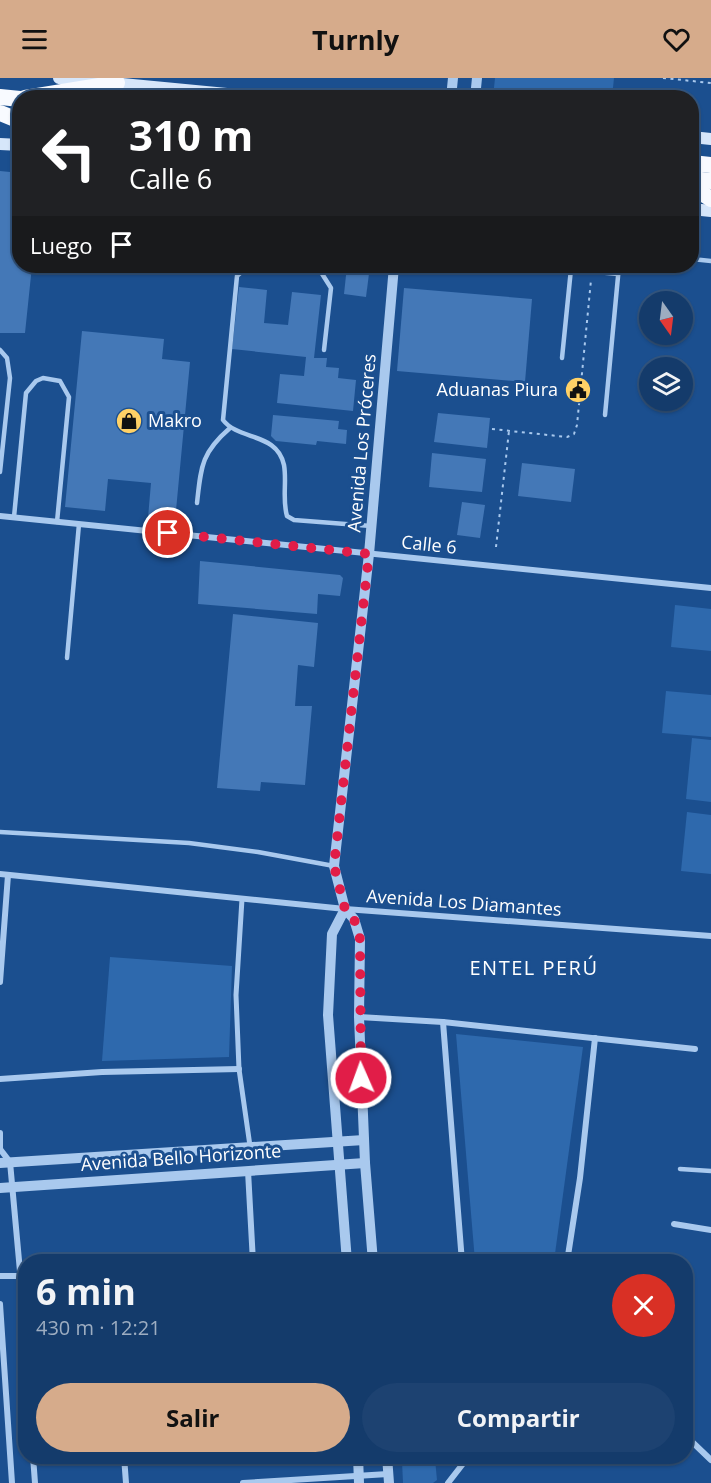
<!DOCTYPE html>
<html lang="es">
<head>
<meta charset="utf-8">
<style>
	:root { --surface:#143b6b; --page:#1d4271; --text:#f1f3f6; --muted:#9dadc1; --line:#33557e; --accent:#d6ab8b }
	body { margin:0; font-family:"Open Sans",sans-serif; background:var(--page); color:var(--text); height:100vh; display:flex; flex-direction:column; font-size:22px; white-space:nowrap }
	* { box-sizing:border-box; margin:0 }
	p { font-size:20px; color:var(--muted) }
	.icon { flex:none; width:33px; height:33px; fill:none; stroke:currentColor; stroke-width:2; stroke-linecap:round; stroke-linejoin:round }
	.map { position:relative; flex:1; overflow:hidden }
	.drawer { position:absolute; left:18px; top:1176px; width:675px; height:210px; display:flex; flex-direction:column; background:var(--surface); border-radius:24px; box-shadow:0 2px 4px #0004,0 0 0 2px var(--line) }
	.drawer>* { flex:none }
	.hud { position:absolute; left:12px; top:12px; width:687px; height:183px; border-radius:24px; box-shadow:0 2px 4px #0004,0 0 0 2px var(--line); background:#202124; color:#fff; overflow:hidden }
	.needle { width:39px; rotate:166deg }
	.controls { position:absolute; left:639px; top:213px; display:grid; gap:12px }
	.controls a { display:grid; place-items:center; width:54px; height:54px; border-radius:50%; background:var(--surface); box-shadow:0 2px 4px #0004,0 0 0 2px var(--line); font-size:30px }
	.pin { position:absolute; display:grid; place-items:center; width:51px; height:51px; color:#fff; margin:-26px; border:3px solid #fff; border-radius:50%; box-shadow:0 2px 6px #0007 }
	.me { position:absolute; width:66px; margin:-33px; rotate:358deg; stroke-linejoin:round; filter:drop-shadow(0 0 4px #0008) }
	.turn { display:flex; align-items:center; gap:21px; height:126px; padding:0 18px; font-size:27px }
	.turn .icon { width:78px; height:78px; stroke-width:2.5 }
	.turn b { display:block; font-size:42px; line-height:51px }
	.then { display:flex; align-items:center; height:57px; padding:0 18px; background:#0003; gap:12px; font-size:22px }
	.round { display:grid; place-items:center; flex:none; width:63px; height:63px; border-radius:32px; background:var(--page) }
	.summary { display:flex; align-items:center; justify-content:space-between; height:102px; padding:0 18px }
	h1 { font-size:36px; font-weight:700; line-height:45px }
	.primary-button { display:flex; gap:12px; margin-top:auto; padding:12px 18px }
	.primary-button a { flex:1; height:69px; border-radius:36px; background:var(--accent); color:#111; font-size:24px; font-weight:700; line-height:69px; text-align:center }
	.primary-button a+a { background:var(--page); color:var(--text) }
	header { display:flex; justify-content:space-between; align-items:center; height:78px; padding:0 18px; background:var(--accent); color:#111; font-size:27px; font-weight:700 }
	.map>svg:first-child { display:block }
	.green { fill:#2e69ad }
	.building { fill:#4478b7 }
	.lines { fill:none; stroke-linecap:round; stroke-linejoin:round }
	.path { stroke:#a9c9ee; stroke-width:2; stroke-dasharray:3 4.5; stroke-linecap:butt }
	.service { stroke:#a9c9ee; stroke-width:4.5 }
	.pedestrian { stroke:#a9c9ee; stroke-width:5 }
	.minor { stroke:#a9c9ee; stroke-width:6 }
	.tertiary { stroke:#a9c9ee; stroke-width:10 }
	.secondary { stroke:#d6e6fa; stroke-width:12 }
	.trunk { stroke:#f8faff; stroke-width:16 }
	.route { stroke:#e11d48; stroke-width:10; stroke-dasharray:0 18 }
	.labels { text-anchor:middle; stroke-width:6; stroke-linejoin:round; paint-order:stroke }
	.poi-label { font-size:18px; fill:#fff; stroke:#1b4f8f; text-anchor:end }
	.street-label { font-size:18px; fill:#fff; stroke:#1b4f8f }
	.neighbourhood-label { font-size:20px; letter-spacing:1.5px; fill:#fff; stroke:#1b4f8f }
</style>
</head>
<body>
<header><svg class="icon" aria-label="menu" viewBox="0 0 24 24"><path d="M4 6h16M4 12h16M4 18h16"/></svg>Turnly<svg class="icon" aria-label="heart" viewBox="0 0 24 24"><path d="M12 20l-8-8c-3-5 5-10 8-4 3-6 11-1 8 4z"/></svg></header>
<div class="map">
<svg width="711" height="1405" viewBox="0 0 711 1405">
	<rect width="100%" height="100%" fill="#1b4f8f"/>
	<g class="green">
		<path d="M495 0H614L612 19 500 20 493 19Z"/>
		<path d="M675 527 711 531V573L671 569Z"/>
		<path d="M666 613 711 617V659L662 655Z"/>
		<path d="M692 660 711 662V724L686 721Z"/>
		<path d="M687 734 711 737V796L681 793Z"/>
		<path d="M110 879 232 888 229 979 102 983Z"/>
		<path d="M456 956 583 969 554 1183H475Z"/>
		<path d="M435 1381 437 1402 433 1405H403L402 1383Z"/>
	</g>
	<g class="building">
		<path d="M0 93 20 95V188H32L25 255H0Z"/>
		<path d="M347 188H370L366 219 344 216Z"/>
		<path d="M239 209 267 212 264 245 288 247 292 214 321 217 314 280H327L326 289 339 290 338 300 356 302 353 333 277 325 280 296 304 298 306 279 232 271Z"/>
		<path d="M404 210 532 221 525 304 397 293Z"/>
		<path d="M82 253 164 261 162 281 190 284 175 443 148 440 151 405 108 401 105 433 65 429Z"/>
		<path d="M438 335 490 340 487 370 434 364Z"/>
		<path d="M273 337 339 343 338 351 347 352 346 366 317 363 316 367 276 363 271 358Z"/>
		<path d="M432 375 486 381 482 414 429 409Z"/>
		<path d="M522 385 575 391 571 424 518 418Z"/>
		<path d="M462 424 485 427 480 460 457 457Z"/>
		<path d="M200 483 340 497 343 500 340 518 318 516 317 536 198 526Z"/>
		<path d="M233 536 318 545 314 589 298 587 295 628H312L305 707 261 704 260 713 217 710Z"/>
	</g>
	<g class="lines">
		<g class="path">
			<path d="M663 0 711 5"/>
			<path d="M492 351 567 359 574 356 577 347 591 202"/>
			<path d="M496 469 509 353"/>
		</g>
		<g class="service">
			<path d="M692 181 711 183"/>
			<path d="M321 188C304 206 256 178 237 198L223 342C239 363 277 354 284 387 287 404 282 421 287 438L294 442 371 448"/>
			<path d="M533 188 618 196"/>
			<path d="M319 191 331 210 324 272"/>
			<path d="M0 272 7 280 10 300 0 394"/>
			<path d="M562 280 571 191"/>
			<path d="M605 337 619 188"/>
			<path d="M197 425C201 389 201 375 230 350"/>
			<path d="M14 439 26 315 36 303 43 300 60 303 69 319 57 444"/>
			<path d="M67 580 79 446"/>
			<path d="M0 754 189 765 258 774 334 788"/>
			<path d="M680 1091 711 1093"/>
		</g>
		<path class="pedestrian" d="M242 821 236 917 239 991 250 1068"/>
		<g class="minor">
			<path d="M0 438 711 510"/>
			<path d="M0 796 345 831 711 858"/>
			<path d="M0 904 8 797"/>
			<path d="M359 939 443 944 695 971"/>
			<path d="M443 944 462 1184"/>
			<path d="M0 1001 102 994 239 991"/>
			<path d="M0 1055V1071"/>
			<path d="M0 1071 10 1084 26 1259"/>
			<path d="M248 1093 253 1184"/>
			<path d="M674 1146 711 1152"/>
			<path d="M217 1184 253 1181"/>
			<path d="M567 1184 580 1100 595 960"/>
			<path d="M0 1198H23"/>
			<path d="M0 1226 12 1405"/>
			<path d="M686 1358 711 1382"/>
			<path d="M33 1378 35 1405"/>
			<path d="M124 1378 126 1405"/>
			<path d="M243 1405 388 1396"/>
			<path d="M448 1405 469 1378"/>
		</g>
		<g class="tertiary">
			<path d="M451 20 453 0"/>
			<path d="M475 20 477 0"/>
			<path d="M345 831 332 856 328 937 347 1184"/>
			<path d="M0 1085 364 1062"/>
			<path d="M0 1110 365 1085"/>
			<path d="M373 1184 365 1085 359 939 360 861 354 841 345 831 334 788 369 476 394 188"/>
			<path d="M358 1378 359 1405"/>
			<path d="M387 1378 389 1405"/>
		</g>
		<g class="secondary">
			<path d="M59 0 270 20"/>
			<path d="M692 59 711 61"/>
			<path d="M0 66 20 67"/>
			<path d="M692 131 711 133"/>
		</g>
		<g class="trunk">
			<path d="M0 19 20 21"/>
			<path d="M266 19 267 20"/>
			<path d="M25 20 117 5"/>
			<path d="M0 35 20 43"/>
			<path d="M692 85 711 87"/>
			<path d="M692 101 711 103"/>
			<path d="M692 109 711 121"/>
		</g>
	</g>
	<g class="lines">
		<path class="route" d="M168 455 369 476 334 788 345 831 354 841 360 861 361 1000"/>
	</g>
	<defs>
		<g id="civic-disc" transform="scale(1.35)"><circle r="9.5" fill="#ffd166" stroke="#1b4f8f"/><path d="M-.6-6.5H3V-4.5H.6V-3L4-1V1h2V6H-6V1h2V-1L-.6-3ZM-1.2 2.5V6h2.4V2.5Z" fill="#111"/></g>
		<g id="shop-disc" transform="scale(1.35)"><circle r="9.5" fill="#ffd166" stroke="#1b4f8f"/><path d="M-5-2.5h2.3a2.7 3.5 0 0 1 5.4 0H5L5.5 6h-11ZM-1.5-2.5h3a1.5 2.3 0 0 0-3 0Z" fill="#111"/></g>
	</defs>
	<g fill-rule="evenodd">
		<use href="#civic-disc" x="578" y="312"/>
		<use href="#shop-disc" x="129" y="343"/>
	</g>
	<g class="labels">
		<g class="poi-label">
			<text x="558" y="318">Aduanas Piura</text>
			<text x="148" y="349" text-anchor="start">Makro</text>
		</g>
		<g class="street-label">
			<text transform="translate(362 365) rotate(-85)" y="6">Avenida Los Próceres</text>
			<text transform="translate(429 467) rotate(6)" y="6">Calle 6</text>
			<text transform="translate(464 825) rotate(4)" y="6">Avenida Los Diamantes</text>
			<text transform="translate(181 1080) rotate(-4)" y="6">Avenida Bello Horizonte</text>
		</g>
		<g class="neighbourhood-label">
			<text x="534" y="897">ENTEL PERÚ</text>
		</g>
	</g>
</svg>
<div class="controls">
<a><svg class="needle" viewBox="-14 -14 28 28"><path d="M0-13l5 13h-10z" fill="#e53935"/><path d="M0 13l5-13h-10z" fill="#9dadc1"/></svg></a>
<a><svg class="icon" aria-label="layers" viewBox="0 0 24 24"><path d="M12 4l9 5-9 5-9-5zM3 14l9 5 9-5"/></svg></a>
</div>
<div class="pin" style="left:168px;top:455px;background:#d93025"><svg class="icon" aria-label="arrive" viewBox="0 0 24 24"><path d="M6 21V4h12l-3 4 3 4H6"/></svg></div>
<svg class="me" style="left:361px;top:1000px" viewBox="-20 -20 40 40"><circle r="17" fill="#e11d48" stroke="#fff" stroke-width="3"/><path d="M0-11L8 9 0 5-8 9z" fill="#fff"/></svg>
<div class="hud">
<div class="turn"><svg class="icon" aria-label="left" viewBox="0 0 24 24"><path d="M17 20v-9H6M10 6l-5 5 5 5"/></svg><div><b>310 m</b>Calle 6</div></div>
<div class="then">Luego<svg class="icon" aria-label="arrive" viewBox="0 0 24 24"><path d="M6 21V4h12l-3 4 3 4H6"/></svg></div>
</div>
<section class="drawer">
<div class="summary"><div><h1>6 min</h1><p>430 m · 12:21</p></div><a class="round" style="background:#d93025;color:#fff"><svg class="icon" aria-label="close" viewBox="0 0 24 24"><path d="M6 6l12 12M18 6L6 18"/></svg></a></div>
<div class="primary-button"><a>Salir</a><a>Compartir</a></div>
</section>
</div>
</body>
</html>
